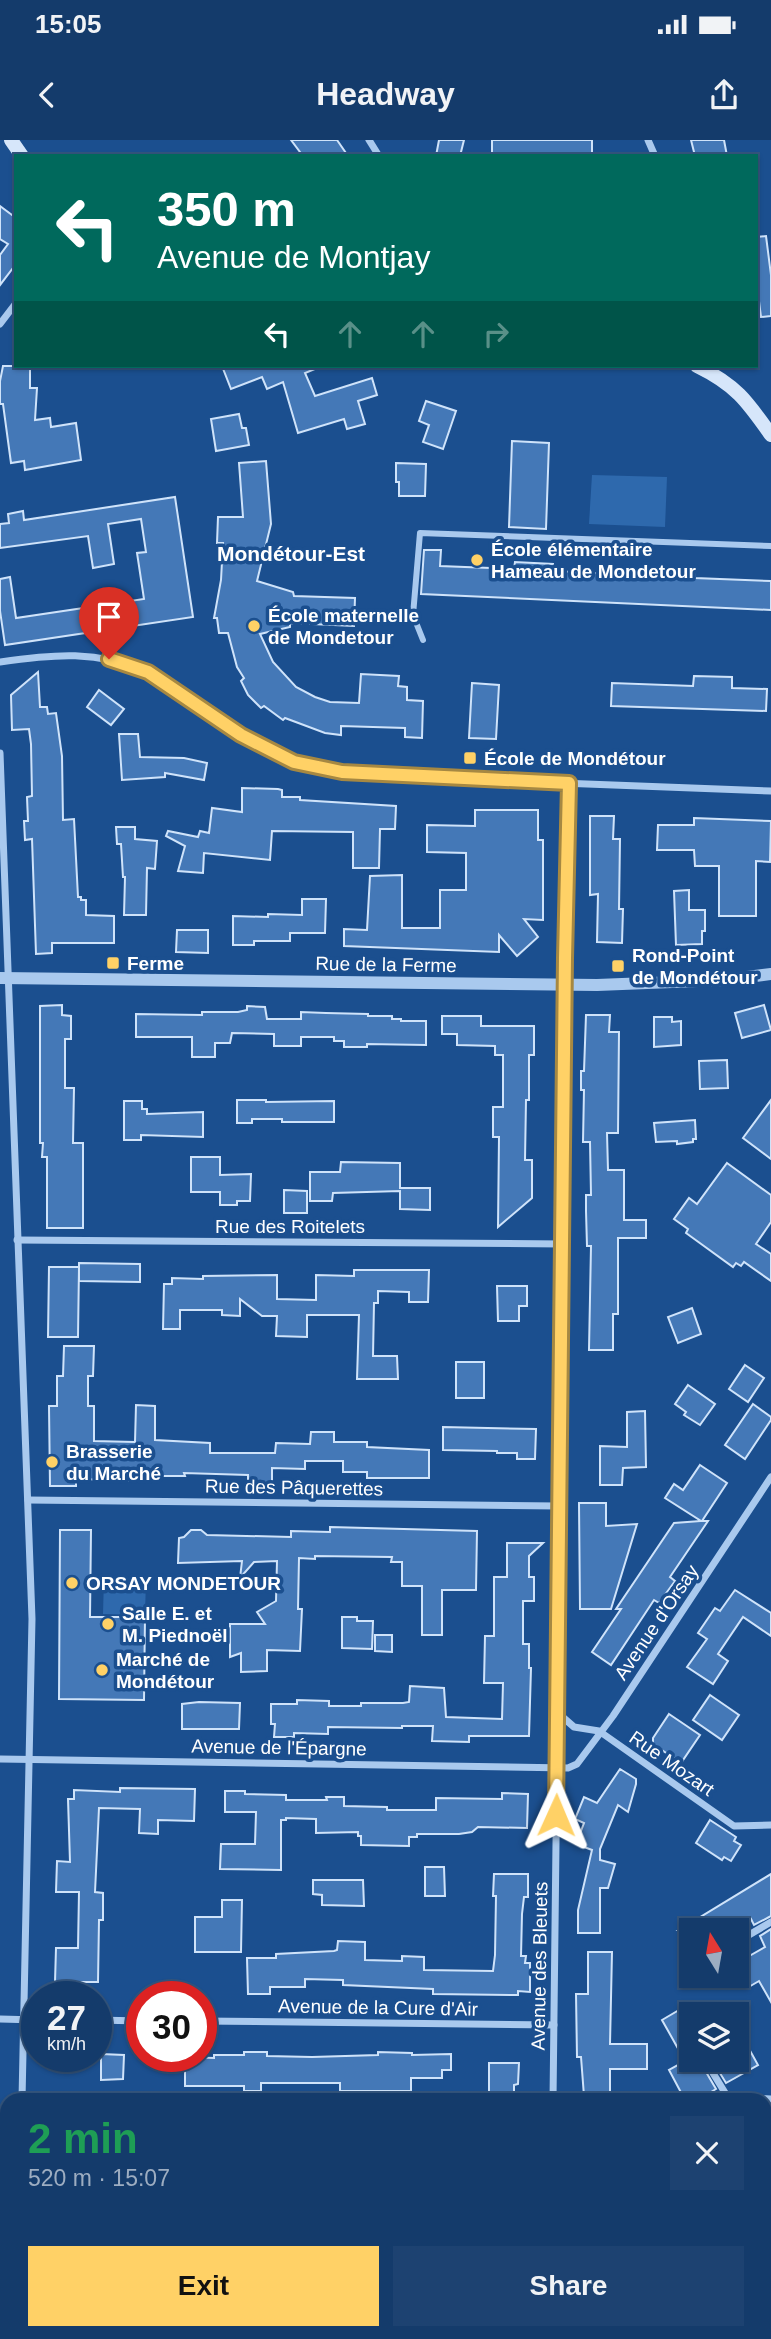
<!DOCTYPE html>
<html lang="en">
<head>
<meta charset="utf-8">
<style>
	:root { --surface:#143b6b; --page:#1d4271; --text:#f1f3f6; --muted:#9dadc1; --line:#33557e; --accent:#ffd166 }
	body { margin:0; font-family:Helvetica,sans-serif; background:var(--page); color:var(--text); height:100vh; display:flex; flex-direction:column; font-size:26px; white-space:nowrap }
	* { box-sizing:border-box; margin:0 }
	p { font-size:23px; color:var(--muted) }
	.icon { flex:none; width:38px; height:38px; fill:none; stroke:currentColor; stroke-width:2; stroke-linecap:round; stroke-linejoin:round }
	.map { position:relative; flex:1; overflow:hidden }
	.side { position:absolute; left:0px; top:1953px; width:772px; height:247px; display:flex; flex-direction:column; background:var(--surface); border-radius:21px 21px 0 0; box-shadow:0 2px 5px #0004,0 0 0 2px var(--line) }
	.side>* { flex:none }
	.top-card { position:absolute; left:14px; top:14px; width:744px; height:214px; border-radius:0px; box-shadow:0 2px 5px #0004,0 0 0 2px var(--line); background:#00695c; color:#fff; overflow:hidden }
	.needle { width:46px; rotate:349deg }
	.controls { position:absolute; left:679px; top:1778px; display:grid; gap:14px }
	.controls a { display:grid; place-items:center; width:70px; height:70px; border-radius:0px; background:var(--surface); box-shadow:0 2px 5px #0004,0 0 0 2px var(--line); font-size:35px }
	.speed { position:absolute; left:21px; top:1841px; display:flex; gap:14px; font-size:35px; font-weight:700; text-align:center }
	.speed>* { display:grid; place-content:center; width:91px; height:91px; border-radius:50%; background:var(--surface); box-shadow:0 2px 5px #0004,0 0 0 2px var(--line); line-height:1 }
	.speed small { font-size:18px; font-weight:400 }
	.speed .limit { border:10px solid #d22; background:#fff; color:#111 }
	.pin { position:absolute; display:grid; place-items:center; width:60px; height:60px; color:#fff; margin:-72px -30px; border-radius:50% 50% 50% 0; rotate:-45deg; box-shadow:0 0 7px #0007 }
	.pin .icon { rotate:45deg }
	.me { position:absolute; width:77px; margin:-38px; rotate:1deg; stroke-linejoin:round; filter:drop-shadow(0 0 5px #0008) }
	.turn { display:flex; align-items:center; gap:24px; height:147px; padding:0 28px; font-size:32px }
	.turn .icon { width:91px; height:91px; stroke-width:2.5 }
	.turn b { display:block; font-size:49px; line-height:60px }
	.lanes { display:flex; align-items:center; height:66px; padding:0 28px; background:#0003; justify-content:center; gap:35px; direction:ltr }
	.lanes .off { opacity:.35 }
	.round { display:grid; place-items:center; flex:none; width:74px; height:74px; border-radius:0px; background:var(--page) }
	.overview { display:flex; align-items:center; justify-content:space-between; height:119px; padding:0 28px }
	h1 { font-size:42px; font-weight:600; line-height:52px; color:#1e9e55 }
	.action { display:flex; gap:14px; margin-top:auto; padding:14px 28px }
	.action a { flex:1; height:80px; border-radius:0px; background:var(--accent); color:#111; font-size:28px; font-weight:600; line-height:80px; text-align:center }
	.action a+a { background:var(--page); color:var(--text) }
	.status { display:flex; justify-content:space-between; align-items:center; height:49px; padding:0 35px; background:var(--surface); direction:ltr }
	.status svg { height:19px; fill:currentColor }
	header { display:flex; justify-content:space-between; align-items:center; height:91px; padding:0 28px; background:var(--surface); font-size:32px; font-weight:600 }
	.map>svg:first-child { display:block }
	.green { fill:#2e69ad }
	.building { fill:#4478b7; stroke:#cfe3fa; stroke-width:2 }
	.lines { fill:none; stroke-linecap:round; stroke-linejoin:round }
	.pedestrian { stroke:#a9c9ee; stroke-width:6 }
	.minor { stroke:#a9c9ee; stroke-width:7 }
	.tertiary { stroke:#a9c9ee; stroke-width:12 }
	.secondary { stroke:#d6e6fa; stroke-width:14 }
	.route-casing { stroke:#a68842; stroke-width:18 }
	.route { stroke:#ffd166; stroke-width:12 }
	.poi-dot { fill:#ffd166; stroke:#1b4f8f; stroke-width:2.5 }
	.labels { text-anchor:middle; stroke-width:7; stroke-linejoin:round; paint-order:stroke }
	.poi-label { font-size:19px; font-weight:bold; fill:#fff; stroke:#1b4f8f; text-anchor:start }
	.street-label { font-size:19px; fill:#fff; stroke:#1b4f8f }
	.neighbourhood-label { font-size:21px; font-weight:bold; fill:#fff; stroke:#1b4f8f }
</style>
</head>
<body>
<div class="status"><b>15:05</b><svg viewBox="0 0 49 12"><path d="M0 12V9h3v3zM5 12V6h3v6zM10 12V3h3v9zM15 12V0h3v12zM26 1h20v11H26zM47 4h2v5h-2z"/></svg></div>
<header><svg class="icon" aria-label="back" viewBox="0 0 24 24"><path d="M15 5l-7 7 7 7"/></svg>Headway<svg class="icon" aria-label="share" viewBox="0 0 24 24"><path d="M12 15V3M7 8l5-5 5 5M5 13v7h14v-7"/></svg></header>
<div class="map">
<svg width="771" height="2199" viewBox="0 0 771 2199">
	<rect width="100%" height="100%" fill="#1b4f8f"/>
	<g class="green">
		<path d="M592 335 667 337 665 387 589 384Z"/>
		<path d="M104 1438 146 1439 145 1475 103 1474Z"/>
	</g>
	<g class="building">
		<path d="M291 0H337L348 16H303Z"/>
		<path d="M439 0H464L460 16H436Z"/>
		<rect x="492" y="0" width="100" height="16"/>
		<path d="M691 0H724L727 16H695Z"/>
		<path d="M0 66 16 78V124L0 145V115L8 104 0 99Z"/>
		<path d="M766 96 771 135V176L761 177 756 138V97Z"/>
		<path d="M3 226H30V248H37L35 280 50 278 51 287 76 283 81 320 25 330 24 321 11 323 3 264H0V241Z"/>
		<path d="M222 226H322L305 233 315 256 372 238 377 255 358 261 365 284 347 289 344 279 298 293 283 242 267 249 262 237 231 249Z"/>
		<path d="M426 261 456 271 443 309 423 302 429 285 419 281Z"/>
		<path d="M239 274 242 288H246L249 305 216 311 211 279Z"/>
		<path d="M512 301 549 303 546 389 509 387Z"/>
		<path d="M266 321 271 384 257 441 293 452 294 456 355 458 354 486 290 483V487L260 494 273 522 296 547 315 557 330 562 359 563 361 534 399 536 398 546 407 547V560L423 561 422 598 405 597V588L341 586V595L325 593 285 578 283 580 264 566 261 568 248 555 241 541 244 538 237 527 228 493H219L217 478H214L221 440 223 403H217L218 377H243L239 323Z"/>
		<path d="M396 323 426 324 425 356H399V342H396Z"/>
		<path d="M175 357 193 477 5 505 0 471V439L10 437 16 478 144 459 137 413 146 412 141 379 108 384 114 424 93 428 88 396 0 408V384L9 383 8 374 23 371 24 380Z"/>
		<path d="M424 410H441L440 426 514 429 515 422 553 424V431L655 436V429L695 431V438L771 441V470L421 454Z"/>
		<path d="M38 532 40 567H47L48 574 56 573 62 616 63 680 74 679 78 757H81V760H86V775L114 776V803H52V813L36 814 32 699 25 700 24 681H28L27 657 32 656 31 604 29 589 12 590 11 555Z"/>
		<path d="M694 536 732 537V548L767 549 766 571 611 566 612 543 693 546Z"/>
		<path d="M472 543 499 545 496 599 469 598Z"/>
		<path d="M99 550 124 569 111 585 87 567Z"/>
		<path d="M119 594H138L140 617 184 618 207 623 204 640 165 633V637L122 640Z"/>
		<path d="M242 648 278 649 282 650V657H300V660L396 666 395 689H380L379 728H353V692L272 691 270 720 204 713 203 733 178 731 185 706 166 696 168 691 198 697 200 691 209 693 212 668 242 672Z"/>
		<path d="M475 670H538V700H543V780L524 779 538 797 517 816 499 795V812L344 806V789L367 790 370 736 402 735V788H440V750H466V713L427 712V685L475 686Z"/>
		<path d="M590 676H614L613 699H620L619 769H623L622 803 597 802 598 754 590 755Z"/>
		<path d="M694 678 771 681 770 722 756 721V776H719V726H695L694 710H657L658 685H694Z"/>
		<path d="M116 687H135V699L157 701 155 729 147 728 146 775H124L125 737H123L121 704H117Z"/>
		<path d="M689 750V770H705V791H702V804L676 805 674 751Z"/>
		<path d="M302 759H326L325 793H290V801H254V805H233V776L268 777V774L302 775Z"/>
		<path d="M177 790H208V813L176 812Z"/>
		<path d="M62 865V875L71 876V899H65V948H74L73 1003H83V1088H47V1017H42L43 1003H40V866Z"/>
		<path d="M764 865 771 890 742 898 735 873Z"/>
		<path d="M247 866 265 867 267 879H301V872L326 873 368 874V876H392V879H401V881H426V905L367 904V907H344V901H334V897H301V906H274V894L232 893 230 903H215V917H192V897H136V874L202 875V872H238L247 870Z"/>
		<path d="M586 875H610L609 892H619L618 993H607L608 1030H624V1080H646V1098H618V1174H613V1210H589L591 1106H587L586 1071V1055H591L590 1002H583L584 950H581V931H584Z"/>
		<path d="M442 876H481V886H534V915H529V960H526L525 1020H532V1058L498 1087 499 997H493V967H503V915H495V906L457 905V894H442Z"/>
		<path d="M654 877H672V882L681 881V905L654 907Z"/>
		<path d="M727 920 728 948 700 949 699 921Z"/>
		<path d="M237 960H266V962L334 961V982H282V979H252V983H237Z"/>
		<path d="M771 960V1019L743 998Z"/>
		<path d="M124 961H142V969H147V974L203 972V997L141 995V1000H124Z"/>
		<path d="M695 980 696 999H693V1002L677 1004V1001L656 1002 654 983Z"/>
		<path d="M191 1017H220V1035L251 1034 250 1061H237V1065H220V1052H191Z"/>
		<path d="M341 1022 400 1023V1048H430V1070L400 1069V1051L333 1053 332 1061H310V1032H340Z"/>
		<path d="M727 1023 771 1055V1082L756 1104 771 1114V1141L744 1122 741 1126 736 1123 733 1127 686 1093 688 1089 674 1079 689 1058 697 1064Z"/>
		<path d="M284 1050 307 1051V1073H284Z"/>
		<path d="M79 1123 140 1124V1142L79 1141Z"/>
		<path d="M49 1127H79L78 1197H48Z"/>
		<path d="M354 1130H429L428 1162H409V1152L378 1151V1163H374L373 1216H397L398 1239H357L359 1175H307V1197L276 1196 277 1176H262L240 1159V1176L222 1175V1170H180V1189H163L164 1144H172V1138L203 1139V1136L277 1135V1159L316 1160V1135L354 1136Z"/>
		<path d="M497 1146H527V1166H519V1181H498Z"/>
		<path d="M692 1168 701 1194 678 1203 668 1177Z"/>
		<path d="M64 1206H94L93 1236H88V1266H94V1301L135 1302 136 1265 155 1266V1300L210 1303V1313H275L276 1303 310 1304 311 1292H334V1302H367V1307L429 1310V1338H367V1332H343V1321H305V1329L272 1328V1342H248V1335L184 1333 185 1336H154V1341L76 1339V1346H50L49 1266H57V1236H63Z"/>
		<rect x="456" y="1222" width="28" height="36"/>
		<path d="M745 1225 764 1238 748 1262 729 1249Z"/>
		<path d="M688 1245 715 1264 700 1285 684 1275 686 1272 675 1264Z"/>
		<path d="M753 1264 771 1277V1280L745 1319 725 1305Z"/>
		<path d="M645 1271 646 1327 623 1328 622 1345H600V1306L627 1307V1272Z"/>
		<path d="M443 1287 536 1289 535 1319H517V1313H497V1311L443 1310Z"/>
		<path d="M700 1325 727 1343 702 1381H708L670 1437 675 1441 659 1463 654 1460 611 1525 592 1512 621 1469H616L674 1383 701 1381 665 1358 674 1344 683 1350Z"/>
		<path d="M579 1363H606V1386L637 1384 611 1469H580Z"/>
		<path d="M330 1387 477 1391 476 1450H442V1495H422V1446H402V1422H391L392 1417 315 1416V1419L299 1418 298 1469H302L300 1511 267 1510V1531L241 1532V1513L230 1517V1484H265L257 1472 276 1461 277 1421 254 1422 240 1438 242 1421 178 1423 179 1398 184 1397 191 1390H201L207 1395 291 1397V1391L330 1392Z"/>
		<path d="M60 1390H91L90 1477H145L144 1560 59 1559Z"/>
		<path d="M507 1403H543L529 1416V1437H534V1461H523V1504H529V1528H531L529 1596H469V1602L432 1601 433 1586H402V1588L328 1587V1594L294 1593V1597H274L275 1584H271V1564H297V1560L329 1561V1566H361V1563H403L409 1562 410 1546 444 1548 446 1577 502 1579 503 1543H484L485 1496H494V1437H507Z"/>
		<path d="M735 1450 771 1473V1496L743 1477 718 1514 728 1521 713 1544 687 1527 707 1499 698 1493 715 1468 720 1471Z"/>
		<path d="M342 1477H357V1481H373L372 1509 342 1508Z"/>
		<path d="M375 1495H392V1512L375 1511Z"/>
		<path d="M710 1555 739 1575 722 1600 693 1580Z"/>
		<path d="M199 1562 240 1563 239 1589H182V1564Z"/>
		<path d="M669 1574 700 1595 681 1623 653 1604V1598Z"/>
		<path d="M620 1629 636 1639V1644L628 1672 618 1665 600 1709V1720L615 1724 608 1748H600V1793H578V1770L592 1710 576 1704 584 1683 575 1679 584 1657 597 1663Z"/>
		<path d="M120 1648 195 1649 194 1681 158 1680V1694L139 1693 140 1669 99 1668 95 1752 103 1753V1780H99L98 1842H55L56 1808H78L79 1752H56L57 1721 70 1722 68 1659H74V1650L120 1652Z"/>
		<path d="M225 1651H245V1654L286 1655V1660H327L326 1657H344V1666L387 1667V1670H436V1658L502 1659V1653L528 1654 527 1688 478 1687 472 1692 459 1694H417V1697H409V1706L361 1705V1696H358V1692L316 1693V1679L286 1678V1680H281V1730L220 1729 221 1704H255L256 1672H225Z"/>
		<path d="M710 1680 736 1697 734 1701 741 1705 731 1721 724 1717 722 1720 696 1703Z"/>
		<path d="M425 1727H444L445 1756H425Z"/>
		<path d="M494 1734H528V1757H524L522 1774 521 1816H526L525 1823H530V1852L518 1851V1855L433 1854V1849L343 1845V1840L305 1839V1847H270V1854H248L247 1818H276V1814L334 1811 337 1810 338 1801 365 1802V1820L402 1821V1816L424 1817V1830L493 1831 495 1815 496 1756H493Z"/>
		<path d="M771 1734V1776L754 1785 751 1779 739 1786 738 1783 724 1790H679Z"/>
		<path d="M313 1740H363L364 1766 322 1765V1755L313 1754Z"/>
		<path d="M222 1760H242L241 1812H195V1777H222Z"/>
		<path d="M771 1789V1862L759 1841 747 1848 737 1831V1823L765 1807 760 1796Z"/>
		<path d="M588 1812H612L610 1904H647V1929H610V1956H584L581 1917H577L576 1854H588Z"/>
		<path d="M691 1863V1920H699L716 1949 711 1952 716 1960H685L669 1930 685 1921 662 1880Z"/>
		<path d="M737 1887 758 1925 726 1943 712 1920H737Z"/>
		<path d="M244 1912H267V1916L312 1917 378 1915V1912L412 1913V1915L451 1914V1930H442V1938H411V1951H340V1943H261V1951H244V1946H185V1917L214 1918V1915H244Z"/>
		<path d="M101 1914 124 1915 123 1939 101 1940Z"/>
		<path d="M489 1923H519L518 1944 514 1945V1953H489Z"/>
	</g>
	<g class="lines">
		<path class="pedestrian" d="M423 500 413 475 420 393 771 406"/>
		<g class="minor">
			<path d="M369 0 379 16"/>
			<path d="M648 0 655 16"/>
			<path d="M0 184 16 163"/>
			<path d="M0 522C54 514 97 510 148 532L241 595 294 622 342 632 431 638 771 651"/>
			<path d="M0 613 32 1479 22 1960"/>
			<path d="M17 1100 563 1104"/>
			<path d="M28 1360 558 1366"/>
			<path d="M558 1573 574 1587 599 1591 734 1686 771 1685"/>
			<path d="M0 1619 568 1628 577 1624 613 1576 771 1337"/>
			<path d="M737 1802 771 1782"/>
			<path d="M0 1879 37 1880"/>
			<path d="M96 1880 142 1881"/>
			<path d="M201 1881 554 1885"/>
			<path d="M705 1920 727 1956 771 1959"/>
			<path d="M553 1960 563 1104 565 818 569 644"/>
			<path d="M765 2108 771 2101"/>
			<path d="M0 2140 7 2141"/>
			<path d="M749 2193V2199"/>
			<path d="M22 2199V2193"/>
			<path d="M550 2199V2193"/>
		</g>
		<path class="tertiary" d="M0 838 597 845 723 840 771 834"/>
		<g class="secondary">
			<path d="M11 0 22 16"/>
			<path d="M697 226C736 245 747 261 771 295"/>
		</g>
	</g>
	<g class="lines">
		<g class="route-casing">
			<path id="route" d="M109 519 148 532 241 595 294 622 342 632 569 643 565 818 556 1675"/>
		</g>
		<use href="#route" class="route"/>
	</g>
	<g class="poi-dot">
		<circle cx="477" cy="420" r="7"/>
		<circle cx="254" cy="486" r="7"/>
		<rect x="463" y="611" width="14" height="14" rx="3.5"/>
		<rect x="106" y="816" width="14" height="14" rx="3.5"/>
		<rect x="611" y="819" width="14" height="14" rx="3.5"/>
		<circle cx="52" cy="1322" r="7"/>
		<circle cx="72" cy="1443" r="7"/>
		<circle cx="108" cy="1484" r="7"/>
		<circle cx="102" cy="1530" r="7"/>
	</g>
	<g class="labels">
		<g class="poi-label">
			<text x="491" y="416">École élémentaire<tspan x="491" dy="22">Hameau de Mondetour</tspan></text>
			<text x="268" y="482">École maternelle<tspan x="268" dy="22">de Mondetour</tspan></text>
			<text x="484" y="625">École de Mondétour</text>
			<text x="632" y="822">Rond-Point<tspan x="632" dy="22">de Mondétour</tspan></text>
			<text x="127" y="830">Ferme</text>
			<text x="66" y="1318">Brasserie<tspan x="66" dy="22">du Marché</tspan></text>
			<text x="86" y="1450">ORSAY MONDETOUR</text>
			<text x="122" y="1480">Salle E. et<tspan x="122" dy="22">M. Piednoël</tspan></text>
			<text x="116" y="1526">Marché de<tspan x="116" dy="22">Mondétour</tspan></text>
		</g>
		<g class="street-label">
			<text transform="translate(386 824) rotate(1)" y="7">Rue de la Ferme</text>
			<text x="290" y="1093">Rue des Roitelets</text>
			<text transform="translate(294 1347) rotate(1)" y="7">Rue des Pâquerettes</text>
			<text transform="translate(656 1482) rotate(-56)" y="7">Avenue d'Orsay</text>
			<text transform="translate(279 1607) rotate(1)" y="7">Avenue de l'Épargne</text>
			<text transform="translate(672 1623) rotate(35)" y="7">Rue Mozart</text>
			<text transform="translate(539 1826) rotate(-89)" y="7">Avenue des Bleuets</text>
			<text transform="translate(378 1867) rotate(1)" y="7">Avenue de la Cure d'Air</text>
		</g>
		<g class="neighbourhood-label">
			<text x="291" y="421">Mondétour-Est</text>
		</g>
	</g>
</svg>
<div class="controls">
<a><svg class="needle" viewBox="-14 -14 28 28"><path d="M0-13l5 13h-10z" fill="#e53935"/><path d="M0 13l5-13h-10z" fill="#9dadc1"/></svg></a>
<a><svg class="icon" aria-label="layers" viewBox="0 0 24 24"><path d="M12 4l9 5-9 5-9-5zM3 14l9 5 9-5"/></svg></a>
</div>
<div class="speed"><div>27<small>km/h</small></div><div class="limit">30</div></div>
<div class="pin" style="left:109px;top:519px;background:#d93025"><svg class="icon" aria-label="arrive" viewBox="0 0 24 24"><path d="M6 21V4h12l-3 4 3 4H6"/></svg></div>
<svg class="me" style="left:556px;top:1675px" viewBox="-20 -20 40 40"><path d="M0-17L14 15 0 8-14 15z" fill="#ffd166" stroke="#fff" stroke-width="4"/></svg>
<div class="top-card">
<div class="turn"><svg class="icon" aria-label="left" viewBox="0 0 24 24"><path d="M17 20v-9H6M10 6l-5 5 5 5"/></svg><div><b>350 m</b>Avenue de Montjay</div></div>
<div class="lanes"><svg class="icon" aria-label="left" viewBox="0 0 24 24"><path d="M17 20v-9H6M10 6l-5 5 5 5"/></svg><svg class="icon off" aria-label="ahead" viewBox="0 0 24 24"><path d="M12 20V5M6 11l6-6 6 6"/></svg><svg class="icon off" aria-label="ahead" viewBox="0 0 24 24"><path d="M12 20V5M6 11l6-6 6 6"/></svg><svg class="icon off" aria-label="right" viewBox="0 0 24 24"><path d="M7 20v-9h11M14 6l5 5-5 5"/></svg></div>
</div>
<section class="side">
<div class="overview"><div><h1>2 min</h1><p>520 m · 15:07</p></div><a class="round"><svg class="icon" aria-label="close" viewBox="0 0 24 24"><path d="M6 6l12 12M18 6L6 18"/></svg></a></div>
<div class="action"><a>Exit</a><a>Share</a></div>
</section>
</div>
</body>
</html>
